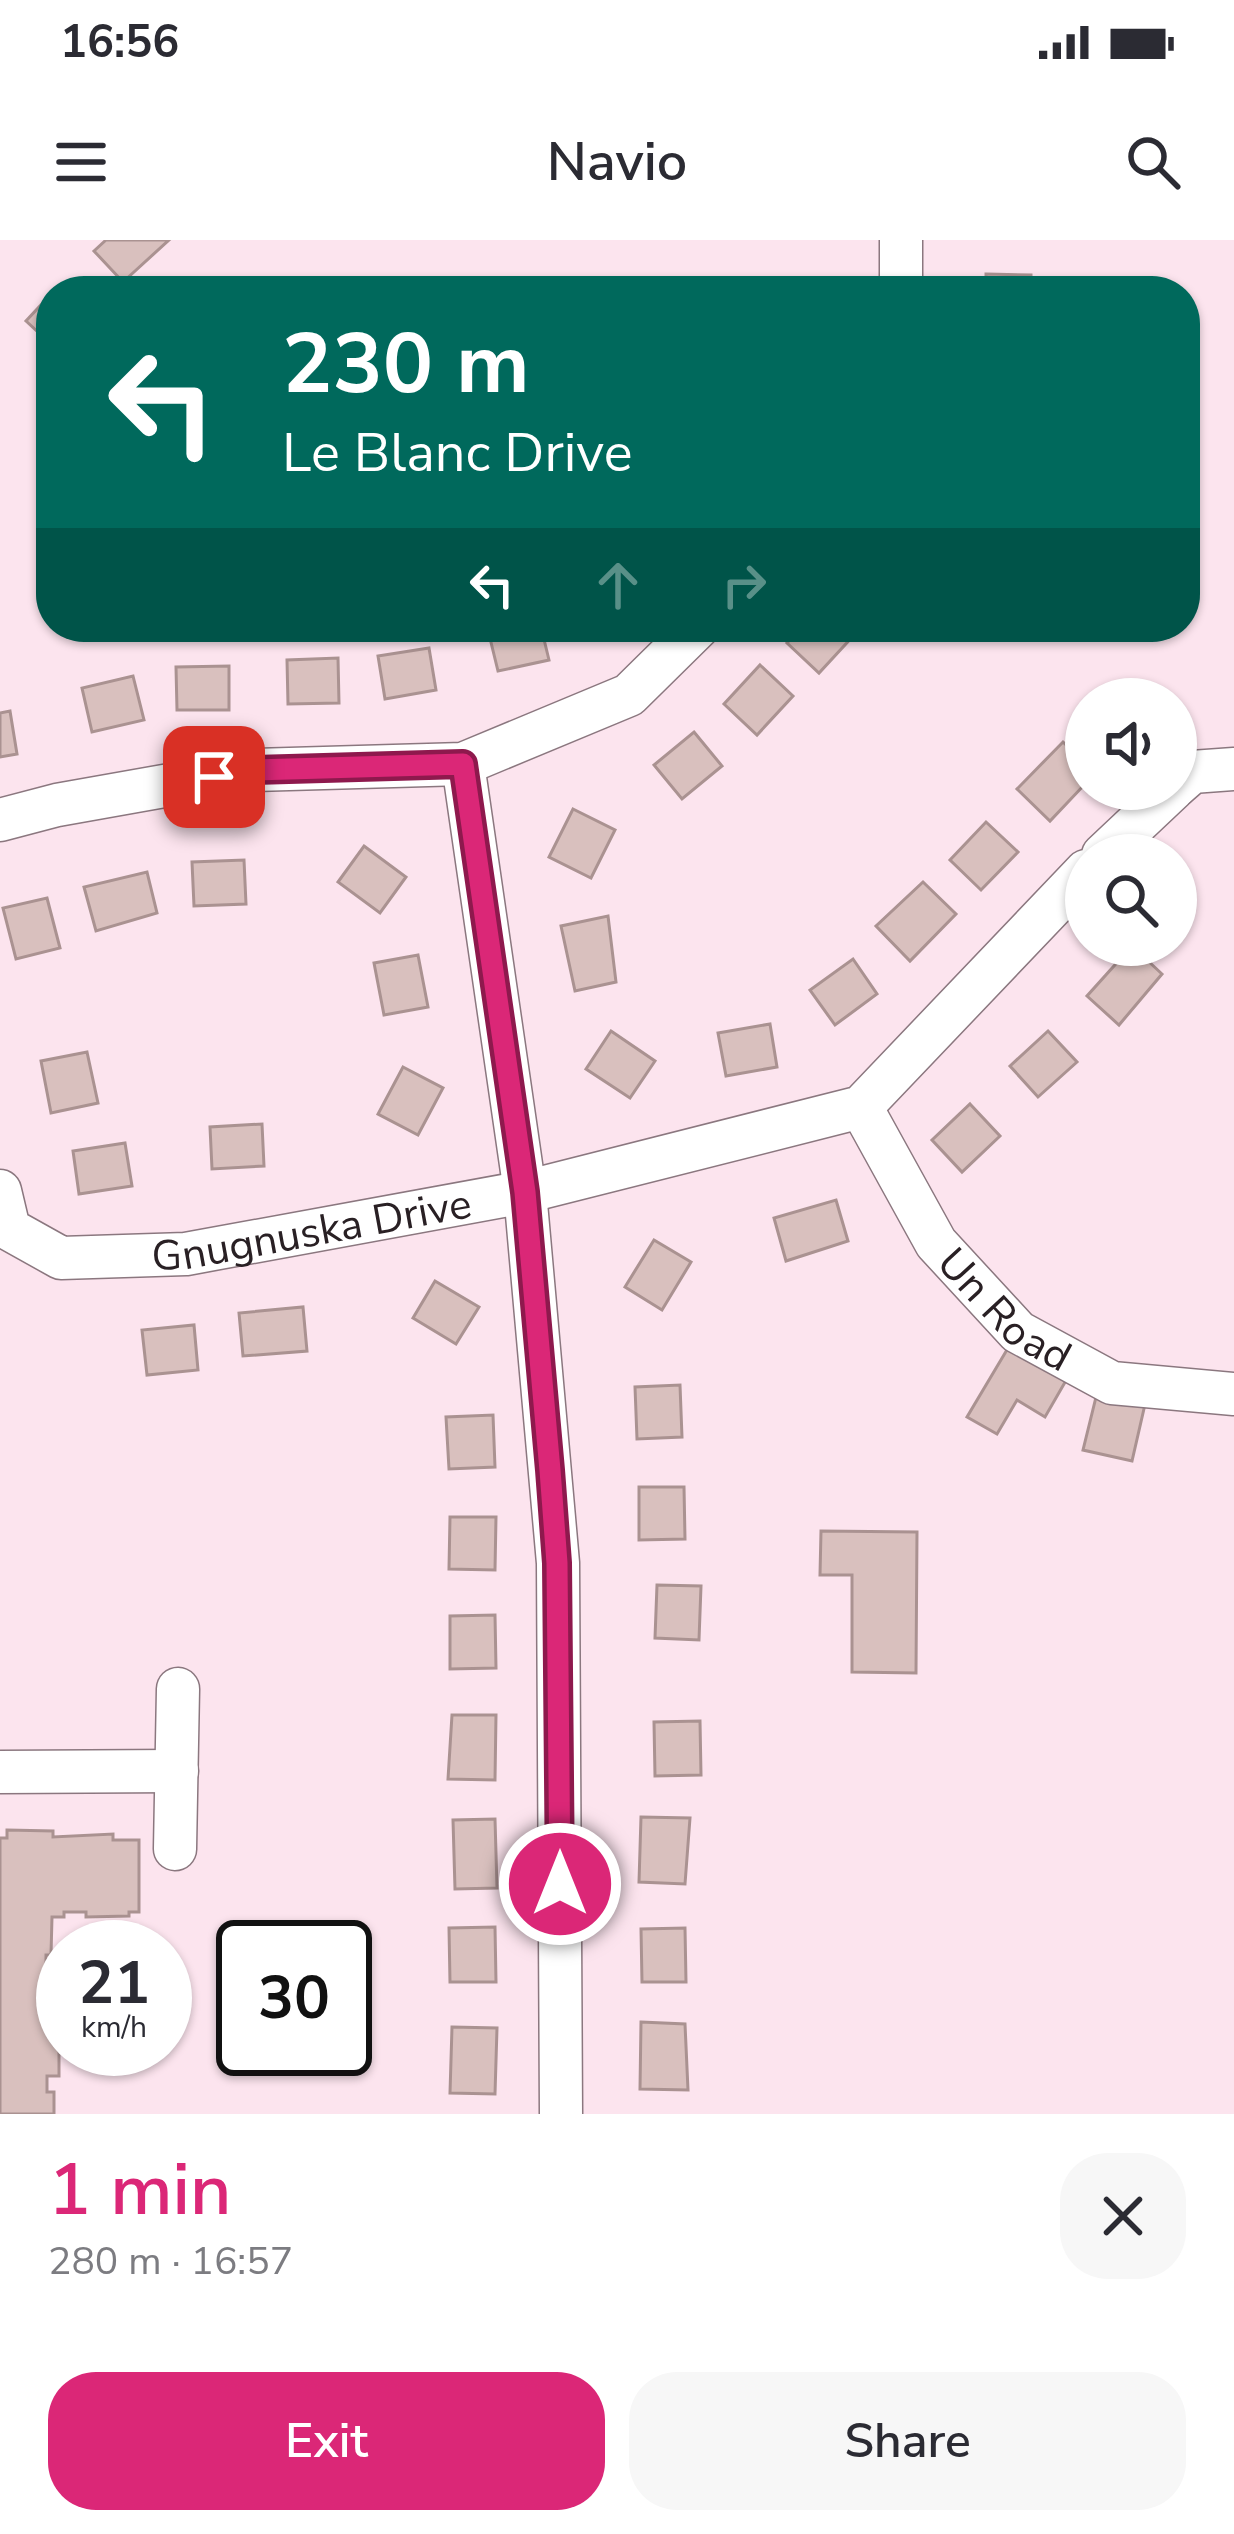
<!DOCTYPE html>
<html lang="en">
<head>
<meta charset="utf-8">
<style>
	:root { --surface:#fff; --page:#f7f7f7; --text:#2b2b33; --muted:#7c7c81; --accent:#db2777 }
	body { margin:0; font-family:"Nunito Sans",sans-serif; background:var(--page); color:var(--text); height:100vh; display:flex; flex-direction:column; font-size:45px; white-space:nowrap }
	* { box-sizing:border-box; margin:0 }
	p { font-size:39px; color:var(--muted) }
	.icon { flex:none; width:66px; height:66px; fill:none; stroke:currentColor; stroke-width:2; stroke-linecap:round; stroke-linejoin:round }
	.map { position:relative; height:1874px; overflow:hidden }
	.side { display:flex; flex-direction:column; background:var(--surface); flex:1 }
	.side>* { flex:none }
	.guide { position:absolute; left:36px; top:36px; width:1164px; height:366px; border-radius:48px; box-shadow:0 3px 9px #0004; background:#00695c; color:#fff; overflow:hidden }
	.controls { position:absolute; left:1065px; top:438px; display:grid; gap:24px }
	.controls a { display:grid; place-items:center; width:132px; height:132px; border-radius:50%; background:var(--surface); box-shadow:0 3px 9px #0004; font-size:60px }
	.speed { position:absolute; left:36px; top:1680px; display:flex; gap:24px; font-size:60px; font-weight:700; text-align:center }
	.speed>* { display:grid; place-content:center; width:156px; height:156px; border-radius:50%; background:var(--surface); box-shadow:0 3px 9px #0004; line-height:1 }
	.speed small { font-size:30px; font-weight:400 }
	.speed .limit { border:6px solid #111; border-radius:18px; background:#fff; color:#111 }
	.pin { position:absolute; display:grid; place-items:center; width:102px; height:102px; color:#fff; margin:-51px; border-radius:24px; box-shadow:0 6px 18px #0006 }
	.me { position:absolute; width:132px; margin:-66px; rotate:0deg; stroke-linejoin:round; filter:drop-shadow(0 0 9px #0008) }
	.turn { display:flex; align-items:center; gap:42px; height:252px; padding:0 48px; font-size:54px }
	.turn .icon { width:156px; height:156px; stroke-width:2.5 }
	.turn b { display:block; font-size:84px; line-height:102px }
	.lanes { display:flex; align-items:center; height:114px; padding:0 48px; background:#0003; justify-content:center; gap:60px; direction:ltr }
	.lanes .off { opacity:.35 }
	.round { display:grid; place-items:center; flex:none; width:126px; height:126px; border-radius:48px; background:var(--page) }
	.overview { display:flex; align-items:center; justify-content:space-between; height:204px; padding:0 48px }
	h1 { font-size:72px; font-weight:600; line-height:90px; color:var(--accent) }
	.primary-button { display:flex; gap:24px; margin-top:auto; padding:24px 48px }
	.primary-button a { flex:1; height:138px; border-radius:48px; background:var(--accent); color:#fff; font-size:48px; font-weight:600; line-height:138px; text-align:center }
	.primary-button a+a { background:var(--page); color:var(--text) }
	.status { display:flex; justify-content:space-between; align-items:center; height:84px; padding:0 60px; background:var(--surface); direction:ltr }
	.status svg { height:33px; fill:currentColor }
	header { display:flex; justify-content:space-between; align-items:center; height:156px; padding:0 48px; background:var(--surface); font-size:54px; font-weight:600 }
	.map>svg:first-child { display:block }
	.building { fill:#d9c0be; stroke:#aa9291; stroke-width:3 }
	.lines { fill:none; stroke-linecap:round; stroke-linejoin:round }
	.minor-casing { stroke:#8b777f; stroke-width:45 }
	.minor { stroke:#fff; stroke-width:42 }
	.route-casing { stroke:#8e194d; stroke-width:30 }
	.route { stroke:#db2777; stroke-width:21 }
	.labels { text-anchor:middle; stroke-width:9; stroke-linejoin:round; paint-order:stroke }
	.street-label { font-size:42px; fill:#292024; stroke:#fff }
</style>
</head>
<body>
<div class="status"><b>16:56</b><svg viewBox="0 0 49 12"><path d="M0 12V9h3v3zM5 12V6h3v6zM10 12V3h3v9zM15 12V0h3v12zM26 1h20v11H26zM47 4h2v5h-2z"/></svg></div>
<header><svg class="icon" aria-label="menu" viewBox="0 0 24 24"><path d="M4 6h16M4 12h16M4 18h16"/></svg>Navio<svg class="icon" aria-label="search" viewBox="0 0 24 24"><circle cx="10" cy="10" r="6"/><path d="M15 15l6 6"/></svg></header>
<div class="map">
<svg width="1234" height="1874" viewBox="0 0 1234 1874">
	<rect width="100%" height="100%" fill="#fce4ee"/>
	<g class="building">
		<path d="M106 0H169L123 42 94 11Z"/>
		<path d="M986 34 1031 35V51H986Z"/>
		<path d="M51 54V104L26 81Z"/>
		<path d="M499 387H541L549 420 498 431 488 390Z"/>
		<path d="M802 387H848L855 394 819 433 787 403Z"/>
		<path d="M429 408 436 450 385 459 378 416Z"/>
		<path d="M338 418 339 463 288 464 287 420Z"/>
		<path d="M760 425 793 456 757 495 724 464Z"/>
		<path d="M229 426V470H177L176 427Z"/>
		<path d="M133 436 144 480 92 492 82 448Z"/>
		<path d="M10 471 17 514 0 517V473Z"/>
		<path d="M694 492 722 526 682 559 654 525Z"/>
		<path d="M1063 502 1086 524V543L1050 581 1017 549Z"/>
		<path d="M573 569 615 590 591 638 549 617Z"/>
		<path d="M986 582 1018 612 981 650 950 620Z"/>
		<path d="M364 606 406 637 380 673 338 642Z"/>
		<path d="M244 620 246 664 194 666 192 622Z"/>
		<path d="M147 632 157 673 96 691 84 647Z"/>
		<path d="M923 642 956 674 910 721 876 686Z"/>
		<path d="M47 658 60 708 16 719 3 668Z"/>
		<path d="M608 676 616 742 575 751 561 686Z"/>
		<path d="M1132 706 1162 734 1119 785 1087 756Z"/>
		<path d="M418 715 428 767 384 775 374 723Z"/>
		<path d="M853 719 877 754 835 785 810 750Z"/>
		<path d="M770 784 777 827 726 836 718 793Z"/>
		<path d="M611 791 655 821 630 858 586 829Z"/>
		<path d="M1048 791 1077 822 1038 857 1010 826Z"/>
		<path d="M87 812 98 863 51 873 41 821Z"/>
		<path d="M403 827 443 848 418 895 378 874Z"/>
		<path d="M970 864 1000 896 962 932 932 900Z"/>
		<path d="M262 884 264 926 212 929 210 887Z"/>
		<path d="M125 903 132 946 79 954 73 911Z"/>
		<path d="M836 960 848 1001 786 1021 774 978Z"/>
		<path d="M654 1000 691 1022 662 1070 625 1047Z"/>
		<path d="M435 1041 479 1067 456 1104 413 1078Z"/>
		<path d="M303 1067 307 1111 243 1116 239 1073Z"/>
		<path d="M194 1085 198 1130 147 1135 142 1090Z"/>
		<path d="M1011 1103 1068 1137 1045 1177 1017 1160 997 1194 967 1177Z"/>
		<path d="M680 1145 682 1197 637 1199 635 1147Z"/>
		<path d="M1098 1149 1146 1160 1132 1221 1083 1210Z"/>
		<path d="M493 1175 495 1227 449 1229 446 1177Z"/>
		<path d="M639 1247H684L685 1299 639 1300Z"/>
		<path d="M450 1277H496L495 1330 449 1329Z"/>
		<path d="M821 1291 917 1292 916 1433 852 1432V1335H820Z"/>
		<path d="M657 1345 701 1346 699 1400 655 1398Z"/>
		<path d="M495 1375 496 1428 450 1429V1376Z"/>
		<path d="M452 1475H496L495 1540 448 1539Z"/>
		<path d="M700 1481 701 1535 655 1536 654 1482Z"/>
		<path d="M641 1577 690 1578 685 1644 639 1642Z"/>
		<path d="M495 1579 497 1648 455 1649 453 1580Z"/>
		<path d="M7 1590 53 1591V1597L113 1594V1600H139V1672H129V1676L86 1677V1672H64V1677H52L51 1715H46V1728H53V1776L48 1777V1796H59V1836H47V1852H54V1874H0V1598H7Z"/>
		<path d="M495 1687 496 1742H450L449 1688Z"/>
		<path d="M685 1688 686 1742H642L641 1689Z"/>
		<path d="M641 1782 685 1784 688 1850 640 1849Z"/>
		<path d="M452 1787 497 1788 495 1854 450 1853Z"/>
	</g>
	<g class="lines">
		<g class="minor-casing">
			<g id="minor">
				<path d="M901 51V0"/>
				<path d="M463 524 525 952 558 1323 561 1874"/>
				<path d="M1176 546 1192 532 1234 529"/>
				<path d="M0 580 57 565 254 530 463 524 629 455 698 387"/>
				<path d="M1103 615 1173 549"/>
				<path id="s1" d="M861 867 936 1003 1018 1092 1112 1143 1234 1154"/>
				<path id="s2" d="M0 951 9 989 61 1018 186 1014 525 952 861 867 1086 631"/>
				<path d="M0 1532 177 1531"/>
				<path d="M175 1609 178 1449"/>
			</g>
		</g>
		<use href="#minor" class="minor"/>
	</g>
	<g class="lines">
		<g class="route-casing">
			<path id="route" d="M214 537 254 530 463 524 525 952 550 1230 557 1323 560 1644"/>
		</g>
		<use href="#route" class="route"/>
	</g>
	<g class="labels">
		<g class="street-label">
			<text dy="15" stroke="none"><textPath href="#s2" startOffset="351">Gnugnuska Drive</textPath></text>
			<text dy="15" stroke="none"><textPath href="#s1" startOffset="252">Un Road</textPath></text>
		</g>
	</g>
</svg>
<div class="controls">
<a><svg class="icon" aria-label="sound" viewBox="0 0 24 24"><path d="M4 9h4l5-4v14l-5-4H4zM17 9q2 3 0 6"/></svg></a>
<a><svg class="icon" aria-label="search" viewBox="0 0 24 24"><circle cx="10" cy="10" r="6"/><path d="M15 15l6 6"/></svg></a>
</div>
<div class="speed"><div>21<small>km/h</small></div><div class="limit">30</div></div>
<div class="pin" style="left:214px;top:537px;background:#d93025"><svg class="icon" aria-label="arrive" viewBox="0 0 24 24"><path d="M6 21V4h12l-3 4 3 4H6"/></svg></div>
<svg class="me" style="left:560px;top:1644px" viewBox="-20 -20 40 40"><circle r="17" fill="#db2777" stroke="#fff" stroke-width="3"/><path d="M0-11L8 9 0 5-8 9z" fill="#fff"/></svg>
<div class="guide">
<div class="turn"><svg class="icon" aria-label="left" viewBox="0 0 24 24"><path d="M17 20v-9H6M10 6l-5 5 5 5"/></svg><div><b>230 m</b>Le Blanc Drive</div></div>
<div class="lanes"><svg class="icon" aria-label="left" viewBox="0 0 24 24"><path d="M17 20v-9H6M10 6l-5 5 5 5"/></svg><svg class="icon off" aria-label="ahead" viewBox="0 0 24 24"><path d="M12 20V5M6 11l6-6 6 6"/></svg><svg class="icon off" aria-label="right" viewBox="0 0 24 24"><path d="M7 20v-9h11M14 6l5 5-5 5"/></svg></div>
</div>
</div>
<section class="side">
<div class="overview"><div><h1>1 min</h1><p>280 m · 16:57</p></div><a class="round"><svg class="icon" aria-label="close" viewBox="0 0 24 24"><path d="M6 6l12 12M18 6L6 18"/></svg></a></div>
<div class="primary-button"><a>Exit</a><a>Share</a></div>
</section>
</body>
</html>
